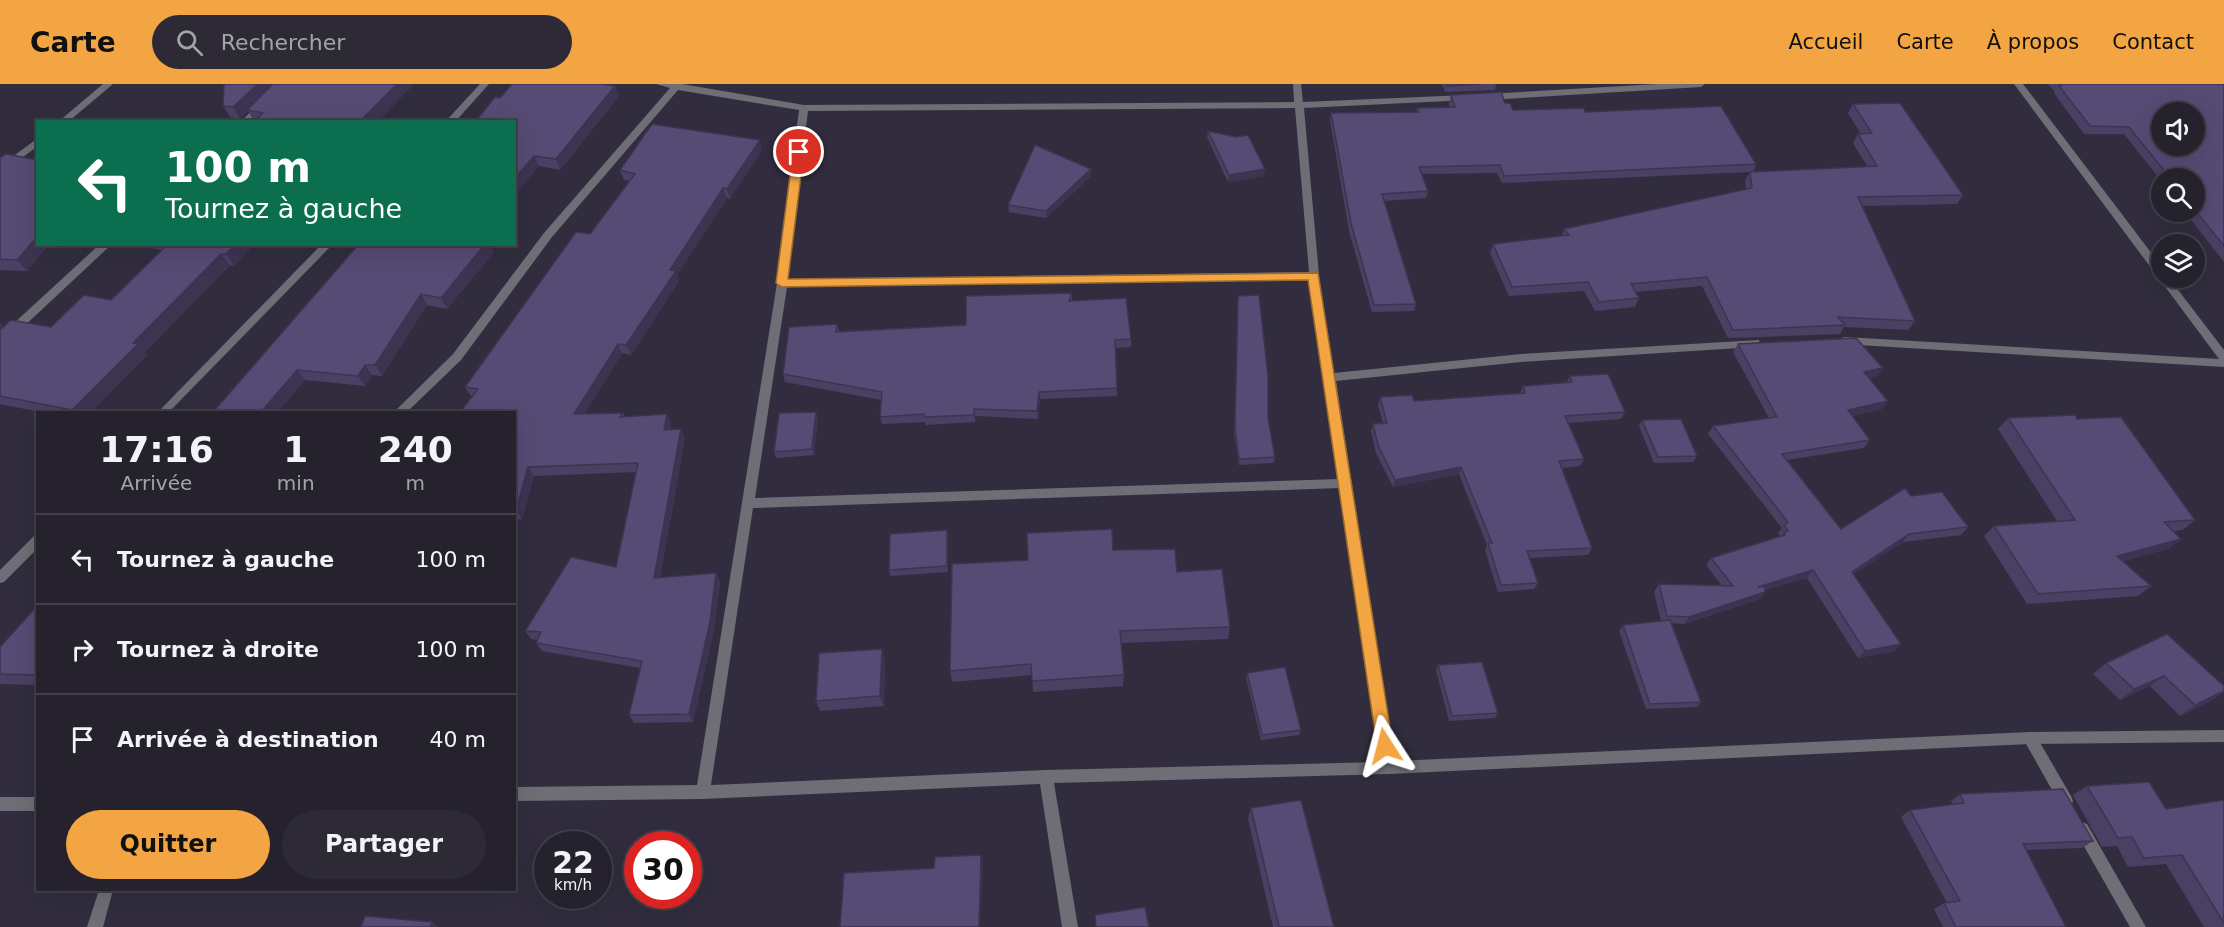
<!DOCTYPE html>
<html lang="fr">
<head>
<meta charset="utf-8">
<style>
	:root { --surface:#25222e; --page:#2d2a36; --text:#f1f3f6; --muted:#a3a4aa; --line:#423f4a; --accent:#f2a542 }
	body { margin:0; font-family:"DejaVu Sans",sans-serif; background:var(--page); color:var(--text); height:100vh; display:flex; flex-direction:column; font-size:22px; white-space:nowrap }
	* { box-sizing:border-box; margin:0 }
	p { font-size:20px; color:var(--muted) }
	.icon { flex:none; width:33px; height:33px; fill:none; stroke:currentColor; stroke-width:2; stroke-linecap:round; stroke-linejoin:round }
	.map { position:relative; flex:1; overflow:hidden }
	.details { position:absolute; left:36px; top:327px; width:480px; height:480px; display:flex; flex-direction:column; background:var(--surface); border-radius:0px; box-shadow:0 6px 24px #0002,0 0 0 2px var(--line) }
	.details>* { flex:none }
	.hud { position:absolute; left:36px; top:36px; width:480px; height:126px; border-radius:0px; box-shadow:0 6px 24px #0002,0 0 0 2px var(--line); background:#0b6e4f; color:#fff; overflow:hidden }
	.fabs { position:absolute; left:2151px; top:18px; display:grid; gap:12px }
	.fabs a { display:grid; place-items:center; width:54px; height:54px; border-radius:50%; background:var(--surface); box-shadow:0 6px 24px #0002,0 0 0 2px var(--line); font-size:30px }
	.speed { position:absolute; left:534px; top:747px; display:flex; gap:12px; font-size:30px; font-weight:700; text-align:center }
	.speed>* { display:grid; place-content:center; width:78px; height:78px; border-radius:50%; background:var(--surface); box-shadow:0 6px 24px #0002,0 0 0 2px var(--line); line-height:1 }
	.speed small { font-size:15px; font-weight:400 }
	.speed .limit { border:9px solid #d22; background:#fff; color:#111 }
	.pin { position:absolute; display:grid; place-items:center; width:51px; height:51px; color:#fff; margin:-26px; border:3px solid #fff; border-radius:50%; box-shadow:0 2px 6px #0007 }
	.me { position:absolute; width:66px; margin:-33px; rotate:351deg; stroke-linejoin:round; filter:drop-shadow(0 0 4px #0008) }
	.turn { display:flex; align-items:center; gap:21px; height:126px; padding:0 30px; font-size:27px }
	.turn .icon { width:78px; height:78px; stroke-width:2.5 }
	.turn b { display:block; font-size:42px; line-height:51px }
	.eta { display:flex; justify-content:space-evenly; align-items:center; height:102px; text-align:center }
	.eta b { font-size:36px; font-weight:700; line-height:42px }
	.button { display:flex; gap:12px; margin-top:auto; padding:12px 30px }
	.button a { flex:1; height:69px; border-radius:36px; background:var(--accent); color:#111; font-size:24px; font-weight:700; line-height:69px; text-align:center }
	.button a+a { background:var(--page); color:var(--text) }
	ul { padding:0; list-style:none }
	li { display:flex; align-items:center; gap:18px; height:90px; padding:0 30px; border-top:2px solid var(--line) }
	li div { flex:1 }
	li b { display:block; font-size:22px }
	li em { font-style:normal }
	header { display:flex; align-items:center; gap:36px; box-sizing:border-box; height:84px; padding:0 30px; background:var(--accent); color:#111 }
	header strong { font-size:28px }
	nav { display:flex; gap:33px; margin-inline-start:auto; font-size:21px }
	.search { width:420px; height:54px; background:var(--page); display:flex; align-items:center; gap:15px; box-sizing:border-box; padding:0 21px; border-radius:33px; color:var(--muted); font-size:22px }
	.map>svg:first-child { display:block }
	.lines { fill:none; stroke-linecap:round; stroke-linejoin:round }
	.service { fill:#6f6d75; fill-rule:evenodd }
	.minor { fill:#6f6d75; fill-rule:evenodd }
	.wall { fill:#4a4064 }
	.shaded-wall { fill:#3c3451 }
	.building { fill:#564b74; stroke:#3c3451; stroke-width:1.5; fill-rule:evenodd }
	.route { fill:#f2a542; stroke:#9d6b2b; stroke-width:1.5 }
</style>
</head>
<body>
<header>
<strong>Carte</strong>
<div class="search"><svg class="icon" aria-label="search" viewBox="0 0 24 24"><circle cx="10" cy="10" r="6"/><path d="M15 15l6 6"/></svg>Rechercher</div>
<nav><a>Accueil</a><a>Carte</a><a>À propos</a><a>Contact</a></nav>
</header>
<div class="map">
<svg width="2224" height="843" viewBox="0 0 2224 843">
	<rect width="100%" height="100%" fill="#312d3e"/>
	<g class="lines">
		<g class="service">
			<path d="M2030 648 2035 650 2071 712 2073 717 2071 722 2066 724 2061 722 2025 658 2023 654 2025 650Z"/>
			<path d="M2082 738 2087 740 2146 843H2130L2077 750 2075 745 2077 740Z"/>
		</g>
		<g class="minor">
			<path d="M103 0H113L68 38H58Z"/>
			<path d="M280 0H289L250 38H240Z"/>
			<path d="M480 0H489L455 38H445Z"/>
			<path d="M656 0H682L804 21 1294 18 1293 0H1301L1303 18 1466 11 1469 12V16L1304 24 1319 191 1334 289 1521 270 1759 256 1760 259 1755 263 1521 278 1336 297 1395 677 2030 648 2224 646V658L2030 660 1389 690 1054 699 1078 843H1062L1040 700 703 715 514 717V703L697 701 777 199 799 26 678 6 552 153 461 276 407 328H394L453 270 544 149 670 4ZM1295 24 1309 188 788 195 808 27ZM1309 195 1339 395 755 414 787 203ZM1340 404 1381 678 1046 686 711 701 753 424Z"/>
			<path d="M1657 0H1705L1701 3 1487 16 1482 13 1487 10Z"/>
			<path d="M2014 0H2023L2162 183V194H2169L2224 266V283L1841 260 1840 257 1841 254 1845 253 2219 275Z"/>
			<path d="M38 54V62L0 90V82Z"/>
			<path d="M100 160H112L4 261 0 262V252Z"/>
			<path d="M322 160H333L169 328H158Z"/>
			<path d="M38 451V464L4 498 0 499V486L34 452Z"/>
			<rect x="0" y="713" width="38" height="14"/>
			<path d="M99 806H113L103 843H87Z"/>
		</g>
	</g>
	<g class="wall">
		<path d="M224 0H414L377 38H253L254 37 248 27 240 35 230 33 223 22Z"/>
		<path d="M1442 0H1496L1495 6 1445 8Z"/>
		<path d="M2048 0H2224V178L2185 128H2194V94H2162V98L2124 50H2084L2054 9 2055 8Z"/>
		<path d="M615 2 619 12 560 86 539 82 514 112V38L500 14Z"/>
		<path d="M1451 11 1505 19 1513 26 1585 28 1756 80 1753 88 1867 82 1853 59 1858 50H1861L1848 29 1853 20 1963 111 1957 120 1862 122 1915 237 1908 246 1844 243 1840 250 1728 254 1702 202 1636 208 1639 214 1635 223 1595 227 1584 207 1509 212 1490 169 1493 160 1562 152 1564 145 1746 105 1745 97 1750 88 1502 99 1497 89 1422 90 1428 107 1426 114 1384 117 1416 220 1414 227 1372 228 1349 147 1330 36 1331 29 1416 28 1417 24 1450 23 1449 19Z"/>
		<path d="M1208 47 1264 92 1228 98 1207 53Z"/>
		<path d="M762 66 730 115 727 114 677 191 679 197 631 271 622 269 585 329H623L625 333 671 340 670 346 681 345 685 354 660 493 720 498 714 546 693 638 634 639 629 631 640 584 542 567 536 559 538 556 531 555 525 547 616 483 636 388 534 392 522 435 514 436V328L471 312 465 303 590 150 629 97 624 96 620 86Z"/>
		<path d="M0 74 38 160H49L27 187 0 186Z"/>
		<path d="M1091 92 1046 134 1009 128 1008 121Z"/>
		<path d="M126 160H255L234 182 230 181 145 268 147 271 91 328H40L0 320V239L4 243H51L111 216 162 166Z"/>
		<path d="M494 168 447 225 427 221 382 292 372 291 365 302 305 296 213 328Z"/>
		<path d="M1072 209V217L1131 255V263L1116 264 1117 312 1040 315 1038 335 975 332V338L926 341 925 338 882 340 880 333 881 316 785 298 783 290 837 240 839 247 966 241Z"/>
		<path d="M1238 212 1268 334 1275 373 1274 379 1239 381 1234 349Z"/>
		<path d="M1738 260 1878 292 1869 294 1882 325 1852 332 1870 356 1864 364 1787 376 1841 445 1911 412 1968 443 1961 451 1903 458 1853 490 1894 567 1858 574 1807 494 1765 506 1760 515 1684 540 1671 539 1701 618 1697 623 1646 625 1619 547 1623 541 1661 537 1654 508 1659 500 1722 502 1706 481 1711 474 1780 452 1778 449 1782 444 1708 350 1713 342 1769 334 1733 268Z"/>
		<path d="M1570 292 1625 328 1621 335 1568 339 1584 375 1580 382 1562 384 1592 464 1588 471 1529 474 1538 499 1534 505 1498 508 1485 466 1487 461 1459 390 1393 403 1376 369 1371 347 1373 340 1383 339 1378 321 1380 313 1414 317 1520 309 1523 302 1567 298Z"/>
		<path d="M818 334 814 371 776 374 774 368Z"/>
		<path d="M2008 334 2077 335 2195 436 2183 446 2173 447 2181 455 2168 465 2123 477 2151 502 2138 512 2027 520 1984 452 1994 442 2057 437 1998 345Z"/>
		<path d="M1642 336 1697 372 1693 378 1654 379 1639 342Z"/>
		<path d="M947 446 948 452V488L890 492 889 486Z"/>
		<path d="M1113 466 1177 488 1230 543 1228 555 1121 559 1124 591 1123 602 1033 608 1032 591 952 598 950 587 1028 476Z"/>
		<path d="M38 521V601L0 600V563Z"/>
		<path d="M885 575 884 622 820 627 816 617Z"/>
		<path d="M2106 579 2224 602V608L2212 616 2180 632 2150 602 2120 616 2093 590Z"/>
		<path d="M1438 581 1498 629 1495 634 1449 637 1436 586Z"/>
		<path d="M1247 589 1301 646 1299 651 1261 656 1246 594Z"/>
		<path d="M2087 702 2166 725 2224 716V843H2204L2166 780 2128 783 2117 762 2102 763 2073 711Z"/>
		<path d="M1960 710 2093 757 2082 764 2026 766 2066 843H1943L1934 825 1944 819H1947L1901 733 1910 726 1953 721 1951 717Z"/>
		<path d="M1251 724 1334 843H1273L1248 735Z"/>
	</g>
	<g class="shaded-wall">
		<path d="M258 0H277L247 26 248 27 240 35 233 23Z"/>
		<path d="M397 0H414L377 38H359Z"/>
		<path d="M615 2 619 12 560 86 556 75Z"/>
		<path d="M760 56 762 66 730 115 727 105Z"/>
		<path d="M534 72 539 82 514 112V95Z"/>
		<path d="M1091 85V92L1046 134V127Z"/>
		<path d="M1265 85 1264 92 1228 98 1229 91Z"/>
		<path d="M723 104 727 114 677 191 679 197 631 271 626 261 670 186Z"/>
		<path d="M38 152V160H49L27 187 17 176Z"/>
		<path d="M236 160H255L234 182 226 170Z"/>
		<path d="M485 160H490L494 168 447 225 441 214Z"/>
		<path d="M221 170 230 181 145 268 147 271 91 328H74L72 326 133 259Z"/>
		<path d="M421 210 427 221 382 292 375 281Z"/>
		<path d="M0 239 5 244 0 250Z"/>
		<path d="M618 260 622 269 579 339 574 330Z"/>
		<path d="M365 281 372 291 365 302 358 292Z"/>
		<path d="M1883 284 1878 292 1858 296 1864 288Z"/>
		<path d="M297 286 305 296 278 328H261Z"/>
		<path d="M1039 308 1040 315 1038 335 1037 327Z"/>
		<path d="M1888 317 1882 325 1842 334 1848 326Z"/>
		<path d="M816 328 818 334 814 371 812 365Z"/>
		<path d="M667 330 671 340 668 356 664 346Z"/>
		<path d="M681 345 685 354 658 502 654 494Z"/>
		<path d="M528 383 534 392 522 435 516 426Z"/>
		<path d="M1461 383 1459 390 1393 403 1395 396Z"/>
		<path d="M947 446 948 452V488L947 482Z"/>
		<path d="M1909 450 1903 458 1845 496 1852 488Z"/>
		<path d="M2181 455 2168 465 2105 482 2117 472Z"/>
		<path d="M1813 486 1807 494 1752 510 1758 503Z"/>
		<path d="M716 489 720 498 714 546 693 638 689 630Z"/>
		<path d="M1765 508 1760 515 1684 540 1689 533Z"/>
		<path d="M1901 560 1894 567 1858 574 1865 567Z"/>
		<path d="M882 565 885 575 884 622 880 612Z"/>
		<path d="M2164 592 2150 602 2120 616 2134 605Z"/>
		<path d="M2224 607 2212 616 2180 632 2195 621Z"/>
		<path d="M981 771 983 778 980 843H979Z"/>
		<path d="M432 838 439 843H430Z"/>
	</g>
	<g class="building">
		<path d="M224 0H258L233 23 223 22Z"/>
		<path d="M273 0H397L359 38H253L263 29 247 26Z"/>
		<path d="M512 0H601L615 2 556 75 534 72 514 95V38H475L495 13 500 14Z"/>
		<path d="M1446 0H1481L1447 2Z"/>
		<path d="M2059 0H2224V162L2194 125V94H2170L2129 43 2090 42 2059 2H2061ZM2162 28H2194V62H2162Z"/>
		<path d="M1501 8 1505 19H1510L1513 26 1584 24 1585 28 1721 22 1756 80 1504 92 1500 81 1419 83 1428 107 1382 110 1416 220 1374 221 1351 139 1331 29 1419 28 1417 24 1455 23 1451 11Z"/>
		<path d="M1900 19 1963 111 1858 113 1915 237 1838 233 1845 241 1733 246 1707 193 1631 200 1639 214 1599 218 1588 198 1512 203 1493 160 1569 151 1564 145 1752 104 1750 88 1877 82 1858 50 1872 49 1853 20Z"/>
		<path d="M652 40 760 56 727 105 723 104 670 186 676 187 626 261 618 260 574 330 623 329 620 333 667 330 664 346 681 345 654 494 716 489 710 538 689 630 629 631 642 577 536 559 541 548 525 547 571 473 616 483 638 379 528 383 516 426H514V328H460L478 305 465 303 576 148 590 150 635 90 620 86Z"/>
		<path d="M1208 47 1236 53 1248 51 1265 85 1229 91Z"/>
		<path d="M1035 61 1091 85 1046 127 1008 121Z"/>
		<path d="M6 70 38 76V152L17 176 0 175V74Z"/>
		<path d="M168 160H236L226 170H221L133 259 138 260 72 326 0 312V246L11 236 51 243 84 211 111 216Z"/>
		<path d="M359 160H485L441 214 421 210 375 281H365L358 292 297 286 261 328H213Z"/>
		<path d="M1072 209 1069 217 1126 214 1131 255 1115 256 1117 304 1039 308 1037 327 974 325V331L924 333V330L880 333 882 308 783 290 789 243 837 240 836 248 966 241V212Z"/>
		<path d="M1259 211 1268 292V334L1275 373 1239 375 1235 343 1238 212Z"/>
		<path d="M1856 254 1883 284 1864 288 1888 317 1848 326 1870 356 1782 370 1841 445 1905 404 1911 412 1942 408 1968 443 1909 450 1852 488 1901 560 1865 567 1813 486 1758 503H1765V508L1689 533 1667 532 1659 500 1733 502 1711 474 1785 451 1784 448 1788 447 1784 441 1788 438 1713 342 1777 333 1738 260Z"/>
		<path d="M1608 290 1625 328 1565 332 1584 375 1559 377 1592 464 1527 467 1538 499 1501 501 1488 459H1492L1461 383 1395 396 1378 361 1373 340 1387 339 1380 313 1412 311 1414 317 1525 309 1523 302 1572 298 1570 292Z"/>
		<path d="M816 328 812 365 774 368 779 329Z"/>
		<path d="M2075 331 2077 335 2121 333 2195 436 2164 438 2181 455 2117 472 2151 502 2038 510 1994 442 2075 436 2008 334Z"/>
		<path d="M1681 335 1697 372 1658 373 1642 336Z"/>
		<path d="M1112 445 1113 466 1175 465 1177 488 1222 485 1230 543 1120 547 1124 591 1032 597 1031 580 950 587 952 480 1028 476 1027 449Z"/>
		<path d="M947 446V482L889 486 890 450Z"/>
		<path d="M38 521V591L0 590V563Z"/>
		<path d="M1670 536 1701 618 1650 620 1623 541Z"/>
		<path d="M2167 550 2224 602V607L2195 621 2164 592 2134 605 2106 579Z"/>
		<path d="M882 565 880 612 816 617 819 569Z"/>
		<path d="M1482 578 1498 629 1452 632 1438 581Z"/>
		<path d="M1285 583 1301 646 1262 651 1247 589Z"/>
		<path d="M2149 698 2166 725 2224 716V839L2182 771 2144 774 2132 753 2118 754 2087 702Z"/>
		<path d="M2063 705 2093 757 2023 760 2066 843H1956L1944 819 1960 817 1910 726 1964 719 1960 710Z"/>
		<path d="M1301 716 1334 843H1279L1251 724Z"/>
		<path d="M981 771 979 843H840L844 789 934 784 935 773Z"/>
		<path d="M1145 823 1149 843H1096L1095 831Z"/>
		<path d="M365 832 432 838 430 843H361Z"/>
	</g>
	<path class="route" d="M799 64 804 68 788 195 1318 189 1393 662 1391 667 1385 669 1380 667 1377 662 1308 196 782 203 776 199 793 68Z"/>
</svg>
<div class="fabs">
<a><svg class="icon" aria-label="sound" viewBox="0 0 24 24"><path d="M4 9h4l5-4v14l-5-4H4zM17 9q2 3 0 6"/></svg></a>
<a><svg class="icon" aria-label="search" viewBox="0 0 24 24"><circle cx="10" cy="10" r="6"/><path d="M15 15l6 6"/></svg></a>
<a><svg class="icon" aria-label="layers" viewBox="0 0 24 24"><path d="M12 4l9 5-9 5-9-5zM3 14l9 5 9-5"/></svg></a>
</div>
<div class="speed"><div>22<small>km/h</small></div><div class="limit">30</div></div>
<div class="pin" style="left:799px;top:68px;background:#d93025"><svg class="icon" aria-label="arrive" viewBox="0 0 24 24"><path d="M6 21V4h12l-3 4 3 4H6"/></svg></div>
<svg class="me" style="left:1385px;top:662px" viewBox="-20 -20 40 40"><path d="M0-17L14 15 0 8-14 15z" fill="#f2a542" stroke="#fff" stroke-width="4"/></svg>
<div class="hud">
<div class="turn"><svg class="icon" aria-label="left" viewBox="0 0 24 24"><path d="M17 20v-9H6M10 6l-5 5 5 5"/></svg><div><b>100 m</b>Tournez à gauche</div></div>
</div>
<section class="details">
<div class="eta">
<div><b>17:16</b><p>Arrivée</p></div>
<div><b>1</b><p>min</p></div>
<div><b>240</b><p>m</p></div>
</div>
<ul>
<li><svg class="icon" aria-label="left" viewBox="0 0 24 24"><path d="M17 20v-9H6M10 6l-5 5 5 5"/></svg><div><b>Tournez à gauche</b></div><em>100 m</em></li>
<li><svg class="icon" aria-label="right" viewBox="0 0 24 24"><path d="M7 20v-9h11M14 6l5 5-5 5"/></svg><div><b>Tournez à droite</b></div><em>100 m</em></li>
<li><svg class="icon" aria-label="arrive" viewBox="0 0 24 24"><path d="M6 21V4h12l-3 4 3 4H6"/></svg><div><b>Arrivée à destination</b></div><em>40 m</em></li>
</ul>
<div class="button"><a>Quitter</a><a>Partager</a></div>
</section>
</div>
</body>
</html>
